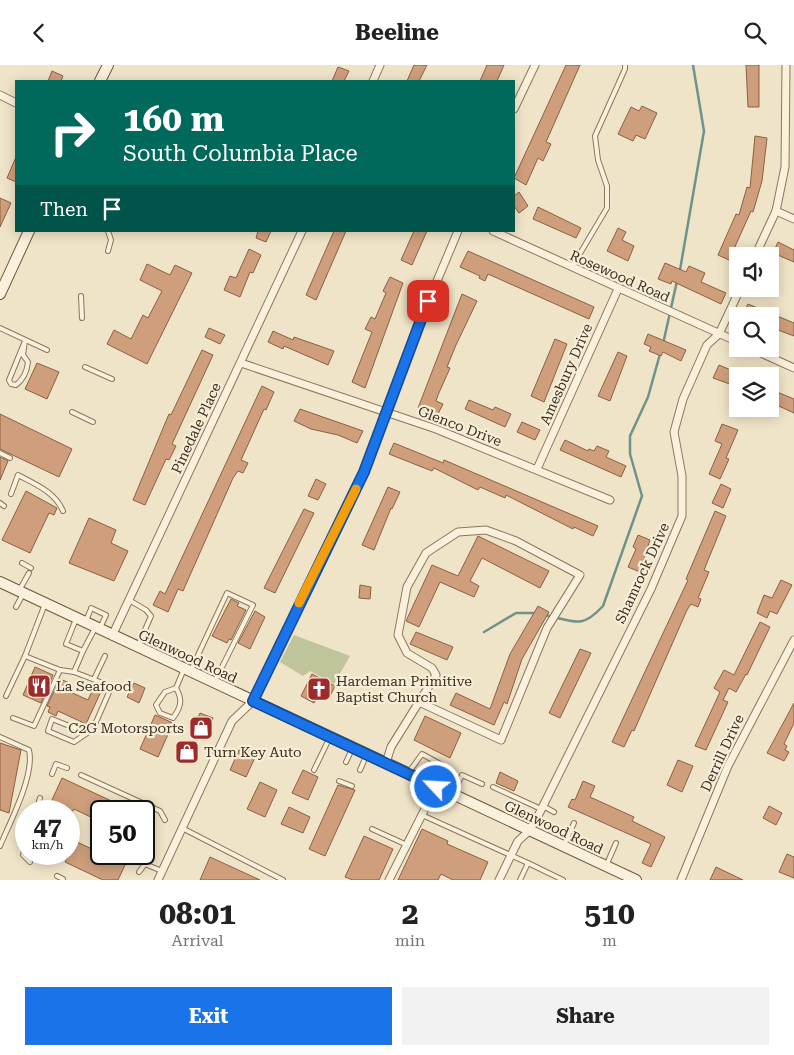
<!DOCTYPE html>
<html lang="en">
<head>
<meta charset="utf-8">
<style>
	:root { --surface:#fff; --page:#f2f2f2; --text:#222; --muted:#767676; --accent:#1a73e8 }
	body { margin:0; font-family:"Roboto Serif",serif; background:var(--page); color:var(--text); height:100vh; display:flex; flex-direction:column; font-size:19px; white-space:nowrap }
	* { box-sizing:border-box; margin:0 }
	p { font-size:16px; color:var(--muted) }
	.icon { flex:none; width:28px; height:28px; fill:none; stroke:currentColor; stroke-width:2; stroke-linecap:round; stroke-linejoin:round }
	.map { position:relative; height:815px; overflow:hidden }
	.sheet { display:flex; flex-direction:column; background:var(--surface); flex:1 }
	.sheet>* { flex:none }
	.banner { position:absolute; left:15px; top:15px; width:500px; height:152px; border-radius:0px; box-shadow:0 2px 12px #0003; background:#00695c; color:#fff; overflow:hidden }
	.fabs { position:absolute; left:729px; top:182px; display:grid; gap:10px }
	.fabs a { display:grid; place-items:center; width:50px; height:50px; border-radius:0px; background:var(--surface); box-shadow:0 2px 12px #0003; font-size:25px }
	.speed { position:absolute; left:15px; top:735px; display:flex; gap:10px; font-size:25px; font-weight:700; text-align:center }
	.speed>* { display:grid; place-content:center; width:65px; height:65px; border-radius:50%; background:var(--surface); box-shadow:0 2px 12px #0003; line-height:1 }
	.speed small { font-size:12px; font-weight:400 }
	.speed .limit { border:2px solid #111; border-radius:8px; background:#fff; color:#111 }
	.pin { position:absolute; display:grid; place-items:center; width:42px; height:42px; color:#fff; margin:-21px; border-radius:10px; box-shadow:0 2px 8px #0006 }
	.me { position:absolute; width:55px; margin:-28px; rotate:295deg; stroke-linejoin:round; filter:drop-shadow(0 0 4px #0008) }
	.turn { display:flex; align-items:center; gap:18px; height:105px; padding:0 25px; font-size:22px }
	.turn .icon { width:65px; height:65px; stroke-width:2.5 }
	.turn b { display:block; font-size:35px; line-height:42px }
	.then { display:flex; align-items:center; height:48px; padding:0 25px; background:#0003; gap:10px; font-size:19px }
	.eta { display:flex; justify-content:space-evenly; align-items:center; height:85px; text-align:center }
	.eta b { font-size:30px; font-weight:700; line-height:35px }
	.primary-button { display:flex; gap:10px; margin-top:auto; padding:10px 25px }
	.primary-button a { flex:1; height:58px; border-radius:0px; background:var(--accent); color:#fff; font-size:20px; font-weight:700; line-height:58px; text-align:center }
	.primary-button a+a { background:var(--page); color:var(--text) }
	header { display:flex; justify-content:space-between; align-items:center; height:65px; padding:0 25px; background:var(--surface); font-size:22px; font-weight:700 }
	.map>svg:first-child { display:block }
	.cemetery { fill:#bfc49a }
	.lines { fill:none; stroke-linecap:round; stroke-linejoin:round }
	.stream { stroke:#6f938a; stroke-width:2.5 }
	.building { fill:#cf9f7d; stroke:#8d5f41 }
	.service-casing { stroke:#8d765c; stroke-width:6 }
	.minor-casing { stroke:#8d765c; stroke-width:9 }
	.secondary-casing { stroke:#6f573f; stroke-width:12 }
	.service { stroke:#faf1dc; stroke-width:4 }
	.minor { stroke:#faf1dc; stroke-width:7 }
	.secondary { stroke:#faf1dc; stroke-width:10 }
	.route-casing { stroke:#114b97; stroke-width:12 }
	.route { stroke:#1a73e8; stroke-width:9 }
	.slow { stroke:#f59e0b; stroke-width:9 }
	.labels { text-anchor:middle; stroke-width:4.5; stroke-linejoin:round; paint-order:stroke }
	.street-label { font-size:14px; fill:#3d2e20; stroke:#f7eed8 }
	.poi-label { font-size:14px; fill:#3d2e20; stroke:#f7eed8; text-anchor:start }
</style>
</head>
<body>
<header><svg class="icon" aria-label="back" viewBox="0 0 24 24"><path d="M15 5l-7 7 7 7"/></svg>Beeline<svg class="icon" aria-label="search" viewBox="0 0 24 24"><circle cx="10" cy="10" r="6"/><path d="M15 15l6 6"/></svg></header>
<div class="map">
<svg width="794" height="815" viewBox="0 0 794 815">
	<rect width="100%" height="100%" fill="#f0e4c8"/>
	<path class="cemetery" d="M294 570 350 591 334 619 310 606 303 611 280 597Z"/>
	<g class="lines">
		<g class="stream">
			<path d="M680 205 704 66 693 0"/>
			<path d="M663 279 677 216"/>
			<path d="M545 550C574 556 581 565 603 541L642 431 630 389V371L648 332 660 289"/>
			<path d="M484 567 516 548H537"/>
		</g>
	</g>
	<g class="building">
		<path d="M414 0H427L419 16H407Z"/>
		<path d="M487 0H504L497 16H480Z"/>
		<path d="M566 0H580L546 77 551 79 543 96 538 93 526 120 514 113Z"/>
		<path d="M746 0H759V42H748Z"/>
		<path d="M338 2 349 6 344 16H332Z"/>
		<path d="M52 6 63 11 61 16H48Z"/>
		<path d="M642 41 657 48 645 74 636 70 633 76 618 69 631 42 639 46Z"/>
		<path d="M755 71 767 73 762 116 753 147 751 146 729 195 718 190 736 149 739 150 747 122 750 123Z"/>
		<path d="M16 92V117L7 113Z"/>
		<path d="M519 127 528 141 519 148 514 141V131Z"/>
		<path d="M0 133 11 138 0 162Z"/>
		<path d="M538 142 581 163 576 173 533 154Z"/>
		<path d="M618 163 626 167 622 175 634 181 628 196 607 186Z"/>
		<path d="M258 166H271L266 177 256 173Z"/>
		<path d="M334 166H346L316 235 306 230Z"/>
		<path d="M414 166H427L412 200 401 195Z"/>
		<path d="M778 177 794 185V197L773 188Z"/>
		<path d="M249 184 261 190 253 208 250 207 240 232 224 225 230 211 236 213Z"/>
		<path d="M468 186 594 242 589 254 488 209 485 216 479 213 480 211 460 202Z"/>
		<path d="M665 198 686 207 689 201 705 208 701 217 726 228 721 239 672 216 671 219 658 214Z"/>
		<path d="M147 199 170 210 175 200 192 208 147 299 107 279 114 265 131 274 143 250 148 253 162 226 140 215Z"/>
		<path d="M390 212 403 218 365 323 352 317 372 267 365 264 371 252 375 254 386 228 383 226Z"/>
		<path d="M462 229 477 236 456 280 447 302 450 303 438 330 436 336 443 339 437 351 418 343Z"/>
		<path d="M748 239 794 258V271L770 262V251L743 249Z"/>
		<path d="M209 263 225 270 220 279 205 272Z"/>
		<path d="M273 266 293 275 294 272 334 286 328 300 284 281 283 284 268 277Z"/>
		<path d="M648 269 686 285 681 296 663 287 661 291 649 286 651 282 644 279Z"/>
		<path d="M555 274 567 279 544 337 531 331Z"/>
		<path d="M202 285 213 290 172 379 176 381 169 395 166 394 145 440 133 435 169 349 171 350Z"/>
		<path d="M618 287 627 291 610 336 598 331Z"/>
		<path d="M37 298 59 307 47 334 25 324Z"/>
		<path d="M719 300 745 311H738V322L713 313Z"/>
		<path d="M262 321 274 327 266 345 264 344 241 395 248 398 243 408 238 406 233 413 183 526 178 524 168 547 153 540 160 526 165 529Z"/>
		<path d="M770 324 794 334V348L770 337Z"/>
		<path d="M469 335 493 345 495 342 511 349 505 362 465 344Z"/>
		<path d="M300 344 363 366 357 378 338 370 311 364 294 356Z"/>
		<path d="M0 349 72 384 59 412 0 384Z"/>
		<path d="M522 357 540 365 535 375 517 367Z"/>
		<path d="M722 359 738 365 726 393 729 394 720 414 709 409 722 379 715 376Z"/>
		<path d="M565 375 588 386 589 384 594 386 597 381 609 386 606 392 626 401 621 412 560 385Z"/>
		<path d="M394 378 443 398 444 395 598 461 593 471 574 462 573 464 506 430 505 433 480 422 478 425 434 403 432 406 389 389Z"/>
		<path d="M0 392 8 396 0 415Z"/>
		<path d="M316 414 326 419 318 435 308 431Z"/>
		<path d="M721 419 731 424 723 443 712 438Z"/>
		<path d="M388 422 400 427 392 444 391 443 374 485 362 480Z"/>
		<path d="M26 426 57 443 54 450 49 448 30 488 2 475Z"/>
		<path d="M304 444 314 448 275 528 264 523Z"/>
		<path d="M715 446 726 451 704 505 709 507 698 533 701 534 698 542 691 539 687 545 634 666 632 665 624 682 612 677 688 515 686 514Z"/>
		<path d="M89 453 116 465 111 478 128 486 114 516 69 498Z"/>
		<path d="M638 470 650 475 640 507 628 502 636 484 633 482Z"/>
		<path d="M478 471 549 506 540 523 482 493 470 516 479 521 474 532 440 517 419 562 406 556 432 500 458 511Z"/>
		<path d="M781 515 792 520 777 549 770 546 767 553 757 548 764 530 772 533Z"/>
		<path d="M360 520 371 522 370 534 359 533Z"/>
		<path d="M231 534 239 538 237 541 246 545 231 575 229 574 227 578 212 571Z"/>
		<path d="M538 541 549 547 522 594 507 639 504 637 494 660 450 640 456 628 490 644 510 589Z"/>
		<path d="M255 546 265 552 250 584 238 578Z"/>
		<path d="M760 557 770 562 747 610 746 609 736 627 729 623 723 635 728 637 706 685 695 681 720 627 714 623 724 605 734 610Z"/>
		<path d="M416 567 453 582 447 595 410 579Z"/>
		<path d="M580 584 591 588 560 653 549 648Z"/>
		<path d="M35 602 53 610 41 638 23 630Z"/>
		<path d="M312 609 335 621 329 633 319 628 314 638 301 631Z"/>
		<path d="M60 614 72 619 68 626 88 635 95 619 103 622 86 659 58 646 56 651 48 647 50 642 47 641Z"/>
		<path d="M134 618 145 623 139 638 127 632Z"/>
		<path d="M794 638V658L784 679 787 681 785 685 789 687 784 696 767 688Z"/>
		<path d="M200 648 213 653 203 675 191 669Z"/>
		<path d="M155 650 173 658 158 692 140 684Z"/>
		<path d="M425 651 461 668 450 693 414 675Z"/>
		<path d="M0 678 21 685 9 748 0 745Z"/>
		<path d="M180 679 197 687 193 696 176 688Z"/>
		<path d="M241 681 257 688 246 712 230 705Z"/>
		<path d="M678 695 693 701 682 727 667 720Z"/>
		<path d="M303 705 318 712 308 735 292 728Z"/>
		<path d="M500 707 518 716 514 726 496 718Z"/>
		<path d="M62 713 133 746H101V757L74 744 73 746H47Z"/>
		<path d="M583 716 595 721 590 732 634 752 632 756 665 772 651 802 642 798 651 779 568 742 572 734 575 735Z"/>
		<path d="M260 717 277 725 265 752 247 744Z"/>
		<path d="M338 720 355 725 325 791 309 784Z"/>
		<path d="M769 741 782 748 776 760 763 753Z"/>
		<path d="M289 742 310 752 303 768 281 759Z"/>
		<path d="M422 764 448 776 447 779 488 797 480 815H453L441 809 438 815H398Z"/>
		<path d="M364 771 393 784 379 815H353L345 812Z"/>
		<path d="M75 776 125 800 118 815H103L65 797Z"/>
		<path d="M787 789 794 792V813L779 807Z"/>
		<path d="M210 792 260 815H200Z"/>
		<path d="M716 802 743 815H710Z"/>
	</g>
	<g class="lines">
		<g class="service-casing">
			<g id="service">
				<path d="M108 166 111 175 108 186"/>
				<path d="M572 202 607 143V121L598 95 595 71 625 4V0"/>
				<path d="M81 231 82 253"/>
				<path d="M0 263 47 285"/>
				<path d="M25 276 23 290 28 297C27 307 24 314 16 320L11 319 9 315Z"/>
				<path d="M85 302 112 314"/>
				<path d="M72 347 93 357"/>
				<path d="M0 388 10 393"/>
				<path d="M11 429 18 410C35 419 55 427 63 446"/>
				<path d="M0 438 4 441"/>
				<path d="M22 498 31 503"/>
				<path d="M20 524 29 508"/>
				<path d="M129 535 146 545 151 551 138 581"/>
				<path d="M16 542 23 529"/>
				<path d="M91 543 106 550 100 563"/>
				<path d="M76 554 66 579 83 586 95 563"/>
				<path d="M86 556 90 546"/>
				<path d="M83 586 74 607 108 620 110 625 93 664 74 677 48 666 52 654 87 668"/>
				<path d="M25 591 45 539"/>
				<path d="M191 605 227 528 253 540 215 616"/>
				<path d="M94 614 105 591"/>
				<path d="M176 623C183 635 181 642 173 653L160 648 156 640 165 627Z"/>
				<path d="M176 623 184 604"/>
				<path d="M6 631 25 591 60 605"/>
				<path d="M13 653 34 661 60 605 74 607"/>
				<path d="M0 672 29 685C35 710 10 757 0 781"/>
				<path d="M346 697 353 682"/>
				<path d="M314 705 330 672"/>
				<path d="M360 705 367 689"/>
				<path d="M409 707 422 689 442 700 437 720"/>
				<path d="M52 709 56 699 67 703"/>
				<path d="M81 710 160 746 165 755"/>
				<path d="M339 716 352 721"/>
				<path d="M493 722 541 744"/>
				<path d="M453 729 462 710 482 719"/>
				<path d="M543 741 554 747"/>
				<path d="M36 746 40 733"/>
				<path d="M422 750 528 798 520 815"/>
				<path d="M182 763 283 815"/>
				<path d="M372 764 407 780"/>
				<path d="M26 777 23 790 30 797"/>
				<path d="M564 780 574 758"/>
				<path d="M151 784 145 799 162 806"/>
				<path d="M528 798 563 815"/>
				<path d="M606 801 616 778"/>
				<path d="M139 807 145 799"/>
				<path d="M57 811 63 814"/>
			</g>
		</g>
		<g class="minor-casing">
			<g id="minor">
				<path d="M373 16 380 0"/>
				<path d="M0 30 16 38"/>
				<path d="M514 44 535 0"/>
				<path d="M776 146 794 154"/>
				<path d="M493 166 738 277"/>
				<path d="M755 191 776 146 785 102 786 0"/>
				<path d="M752 284 794 303"/>
				<path d="M241 298 436 364 610 435"/>
				<path d="M537 404 618 224"/>
				<path d="M112 571 302 166"/>
				<path d="M386 698 391 682 419 637 501 675 547 563 580 510 516 476 486 465 458 467 426 488 407 522 398 570 407 588 432 603 436 610 419 637"/>
				<path d="M158 815 232 656 253 636 364 407 421 254 458 166"/>
				<path d="M389 815 436 722"/>
				<path d="M499 815 518 776 529 766 538 751 651 524 682 451V411L674 367 683 334 707 280 719 269 740 224"/>
				<path d="M681 815 728 701 794 575"/>
			</g>
		</g>
		<g class="secondary-casing">
			<g id="secondary">
				<path d="M100 16 108 0"/>
				<path d="M0 229 29 166"/>
				<path d="M0 517 636 815"/>
			</g>
		</g>
		<use href="#service" class="service"/>
		<use href="#minor" class="minor"/>
		<use href="#secondary" class="secondary"/>
	</g>
	<g class="lines">
		<g class="route-casing">
			<path id="route" d="M428 236 364 407 253 636 436 722"/>
		</g>
		<use href="#route" class="route"/>
		<path class="slow" d="M299 538 356 424"/>
	</g>
	<defs>
		<g id="restaurant-square" transform="scale(1.25)"><rect x="-9" y="-9" width="18" height="18" rx="4" fill="#9e2a2b" stroke="#f7eed8"/><path d="M-5-6h1v4h1v-4h1v4h1v-4h1v5L-1.5 .5V6h-2V.5L-5-1ZM5-6V6H3V1.5H1.5Q1.5-4 5-6Z" fill="#fff"/></g>
		<g id="church-square" transform="scale(1.25)"><rect x="-9" y="-9" width="18" height="18" rx="4" fill="#9e2a2b" stroke="#f7eed8"/><path d="M-1.2-6h2.4v3.5h3.3v2.4h-3.3V6h-2.4V-.1h-3.3v-2.4h3.3Z" fill="#fff"/></g>
		<g id="shop-square" transform="scale(1.25)"><rect x="-9" y="-9" width="18" height="18" rx="4" fill="#9e2a2b" stroke="#f7eed8"/><path d="M-5-2.5h2.3a2.7 3.5 0 0 1 5.4 0H5L5.5 6h-11ZM-1.5-2.5h3a1.5 2.3 0 0 0-3 0Z" fill="#fff"/></g>
	</defs>
	<g fill-rule="evenodd">
		<use href="#restaurant-square" x="39" y="621"/>
		<use href="#church-square" x="319" y="624"/>
		<use href="#shop-square" x="201" y="663"/>
		<use href="#shop-square" x="187" y="687"/>
	</g>
	<g class="labels">
		<g class="street-label">
			<text transform="translate(620 211) rotate(24)" y="5">Rosewood Road</text>
			<text transform="translate(566 309) rotate(-66)" y="5">Amesbury Drive</text>
			<text transform="translate(460 361) rotate(21)" y="5">Glenco Drive</text>
			<text transform="translate(196 363) rotate(-65)" y="5">Pinedale Place</text>
			<text transform="translate(642 508) rotate(-65)" y="5">Shamrock Drive</text>
			<text transform="translate(188 591) rotate(25)" y="5">Glenwood Road</text>
			<text transform="translate(722 688) rotate(-65)" y="5">Derrill Drive</text>
			<text transform="translate(554 762) rotate(25)" y="5">Glenwood Road</text>
		</g>
		<g class="poi-label">
			<text x="336" y="621">Hardeman Primitive<tspan x="336" dy="16">Baptist Church</tspan></text>
			<text x="56" y="626">La Seafood</text>
			<text x="184" y="668" text-anchor="end">C2G Motorsports</text>
			<text x="204" y="692">Turn Key Auto</text>
		</g>
	</g>
</svg>
<div class="fabs">
<a><svg class="icon" aria-label="sound" viewBox="0 0 24 24"><path d="M4 9h4l5-4v14l-5-4H4zM17 9q2 3 0 6"/></svg></a>
<a><svg class="icon" aria-label="search" viewBox="0 0 24 24"><circle cx="10" cy="10" r="6"/><path d="M15 15l6 6"/></svg></a>
<a><svg class="icon" aria-label="layers" viewBox="0 0 24 24"><path d="M12 4l9 5-9 5-9-5zM3 14l9 5 9-5"/></svg></a>
</div>
<div class="speed"><div>47<small>km/h</small></div><div class="limit">50</div></div>
<div class="pin" style="left:428px;top:236px;background:#d93025"><svg class="icon" aria-label="arrive" viewBox="0 0 24 24"><path d="M6 21V4h12l-3 4 3 4H6"/></svg></div>
<svg class="me" style="left:436px;top:722px" viewBox="-20 -20 40 40"><circle r="17" fill="#1a73e8" stroke="#fff" stroke-width="3"/><path d="M0-11L8 9 0 5-8 9z" fill="#fff"/></svg>
<div class="banner">
<div class="turn"><svg class="icon" aria-label="right" viewBox="0 0 24 24"><path d="M7 20v-9h11M14 6l5 5-5 5"/></svg><div><b>160 m</b>South Columbia Place</div></div>
<div class="then">Then<svg class="icon" aria-label="arrive" viewBox="0 0 24 24"><path d="M6 21V4h12l-3 4 3 4H6"/></svg></div>
</div>
</div>
<section class="sheet">
<div class="eta">
<div><b>08:01</b><p>Arrival</p></div>
<div><b>2</b><p>min</p></div>
<div><b>510</b><p>m</p></div>
</div>
<div class="primary-button"><a>Exit</a><a>Share</a></div>
</section>
</body>
</html>
